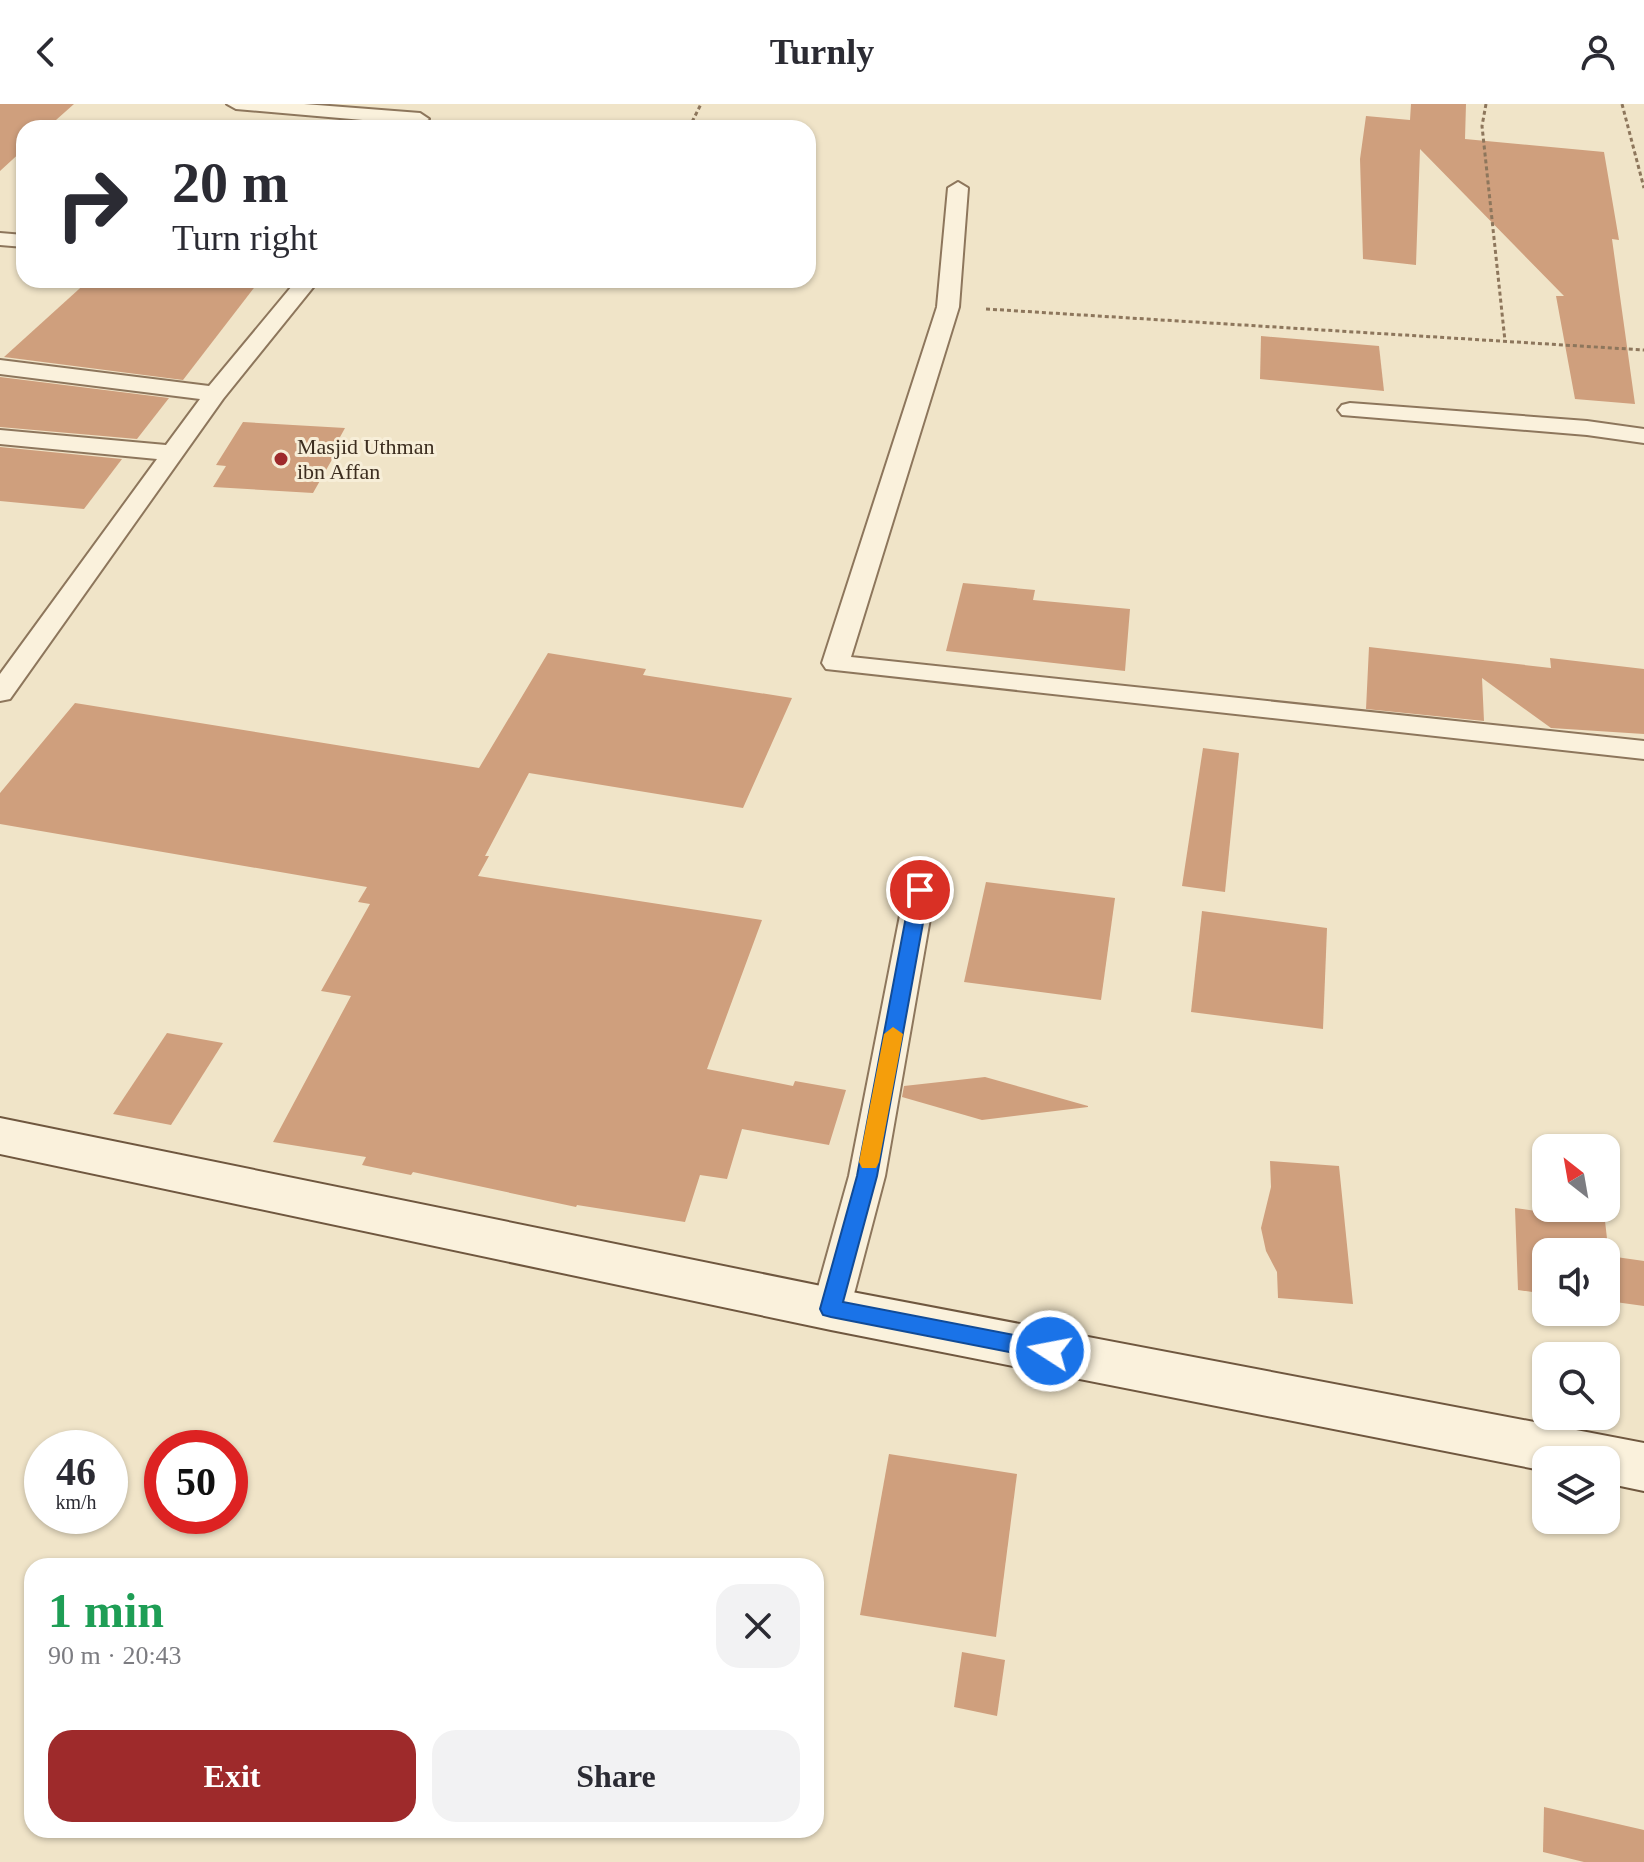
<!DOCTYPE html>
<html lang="en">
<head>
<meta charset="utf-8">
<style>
	:root { --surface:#fff; --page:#f2f2f3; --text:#2b2b33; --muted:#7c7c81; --accent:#9e2a2b }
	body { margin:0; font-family:Georgia,serif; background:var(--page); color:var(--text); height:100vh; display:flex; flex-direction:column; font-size:30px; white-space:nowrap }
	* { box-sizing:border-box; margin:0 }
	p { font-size:26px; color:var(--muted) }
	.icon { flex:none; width:44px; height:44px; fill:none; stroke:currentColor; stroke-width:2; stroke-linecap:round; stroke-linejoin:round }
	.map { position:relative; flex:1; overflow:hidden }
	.details { position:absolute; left:24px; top:1454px; width:800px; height:280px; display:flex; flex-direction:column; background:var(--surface); border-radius:24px; box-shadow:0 2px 6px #0004 }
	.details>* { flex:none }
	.top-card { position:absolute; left:16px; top:16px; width:800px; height:168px; border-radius:24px; box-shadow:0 2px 6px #0004; background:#fff; color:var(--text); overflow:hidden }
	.needle { width:52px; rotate:329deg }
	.fabs { position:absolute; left:1532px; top:1030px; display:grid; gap:16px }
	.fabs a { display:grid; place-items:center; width:88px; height:88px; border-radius:16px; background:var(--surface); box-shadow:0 2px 6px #0004; font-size:40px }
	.speed { position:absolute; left:24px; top:1326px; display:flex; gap:16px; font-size:40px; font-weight:700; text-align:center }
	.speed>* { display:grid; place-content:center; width:104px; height:104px; border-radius:50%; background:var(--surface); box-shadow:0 2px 6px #0004; line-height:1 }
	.speed small { font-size:20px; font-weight:400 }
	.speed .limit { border:12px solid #d22; background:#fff; color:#111 }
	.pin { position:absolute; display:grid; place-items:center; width:68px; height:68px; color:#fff; margin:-34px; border:4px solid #fff; border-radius:50%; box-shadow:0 2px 8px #0007 }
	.me { position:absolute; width:88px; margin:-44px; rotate:281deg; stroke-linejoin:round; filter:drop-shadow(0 0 6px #0008) }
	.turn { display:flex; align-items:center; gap:28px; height:168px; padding:0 24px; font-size:36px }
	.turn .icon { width:104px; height:104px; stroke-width:2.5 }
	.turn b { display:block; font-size:56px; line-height:68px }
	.round { display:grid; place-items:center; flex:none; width:84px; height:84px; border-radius:24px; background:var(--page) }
	.head { display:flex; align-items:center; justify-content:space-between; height:136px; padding:0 24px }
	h1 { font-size:48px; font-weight:800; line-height:60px; color:#1e9e55 }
	.cta { display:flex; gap:16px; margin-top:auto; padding:16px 24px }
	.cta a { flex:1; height:92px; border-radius:24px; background:var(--accent); color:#fff; font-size:32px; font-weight:800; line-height:92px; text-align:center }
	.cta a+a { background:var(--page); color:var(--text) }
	header { display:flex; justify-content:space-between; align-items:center; height:104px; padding:0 24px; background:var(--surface); font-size:36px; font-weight:800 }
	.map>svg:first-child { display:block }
	.building { fill:#cf9f7d }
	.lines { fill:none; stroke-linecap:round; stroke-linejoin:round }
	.service-casing { stroke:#8d765c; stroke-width:4 }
	.secondary-casing { stroke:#6f573f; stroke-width:4 }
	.path { stroke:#8d765c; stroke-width:3; stroke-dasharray:4 3; stroke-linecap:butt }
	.service { fill:#faf1dc; fill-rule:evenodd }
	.secondary { fill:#faf1dc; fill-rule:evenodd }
	.route { fill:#1a73e8; stroke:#114b97; stroke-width:2 }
	.slow { fill:#f59e0b }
	.poi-dot { fill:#9e2a2b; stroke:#f7eed8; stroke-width:3 }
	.labels { text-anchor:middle; stroke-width:6; stroke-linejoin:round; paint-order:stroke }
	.far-poi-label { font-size:22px; fill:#3d2e20; stroke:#f7eed8; text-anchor:start }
</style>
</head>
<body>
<header><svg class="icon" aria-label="back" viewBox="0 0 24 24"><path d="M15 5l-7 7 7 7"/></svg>Turnly<svg class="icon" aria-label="person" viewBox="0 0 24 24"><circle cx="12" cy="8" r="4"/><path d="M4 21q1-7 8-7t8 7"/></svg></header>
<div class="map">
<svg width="1644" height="1758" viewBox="0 0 1644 1758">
	<rect width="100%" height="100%" fill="#f0e4c8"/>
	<g class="building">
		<path d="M0 0H74L47 24H24V45L0 67Z"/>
		<path d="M1411 0H1466L1465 35 1604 48 1619 136 1612 135 1635 300 1575 295 1556 192H1564L1420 45 1416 161 1363 155 1360 55 1366 12 1410 16Z"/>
		<path d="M89 176H260L183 276 4 253Z"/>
		<path d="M1261 232 1379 242 1384 287 1260 275Z"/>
		<path d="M0 273 169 294 137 335 0 323Z"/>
		<path d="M243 318 345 324 334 344 338 345 313 389 213 383 226 362 216 361Z"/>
		<path d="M0 343 122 355 84 405 0 397Z"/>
		<path d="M963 479 1035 486 1033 496 1130 505 1125 567 946 547Z"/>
		<path d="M1369 543 1551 564 1550 554 1644 565V630L1551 624 1482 574 1484 617 1366 605Z"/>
		<path d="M548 549 646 565 643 571 792 594 743 704 529 669 485 752H489L478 772 762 816 707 965 793 982 795 977 846 986 829 1041 742 1025 727 1075 700 1071 685 1118 577 1101 576 1103 413 1068 411 1071 362 1061 366 1053 273 1038 351 892 321 887 370 800 358 798 367 783 0 720V689L75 599 479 664Z"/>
		<path d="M1203 644 1239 649 1225 788 1182 782Z"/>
		<path d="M986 778 1115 794 1101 896 964 878Z"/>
		<path d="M1202 807 1327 824 1323 925 1191 908Z"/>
		<path d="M167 929 223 939 171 1021 113 1010Z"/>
		<path d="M985 973 1088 1002V1003L982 1016 902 993 904 982Z"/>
		<path d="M1270 1057 1339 1062 1353 1200 1278 1194 1277 1168 1266 1147 1261 1124 1271 1083Z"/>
		<path d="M1515 1104 1605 1117 1609 1152 1644 1157V1202L1608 1197 1606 1199V1148H1546V1190L1518 1186Z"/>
		<path d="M889 1350 1017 1370 996 1533 860 1511Z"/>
		<path d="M962 1548 1005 1556 997 1612 954 1603Z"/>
		<path d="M1544 1703 1644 1726V1758H1584L1543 1748Z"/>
	</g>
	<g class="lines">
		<g class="service-casing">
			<g id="service">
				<path d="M227 0H304L420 9 429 15 420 21 236 5Z"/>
				<path d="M958 78 968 84 959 203 851 553 1644 637V655L826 565 822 559 937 203 948 84Z"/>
				<path d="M0 129 24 131V143L0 141Z"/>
				<path d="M297 176H319L223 295 10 595 0 597V570L157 355 0 340V326L166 341 200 295 0 270V256L209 282Z"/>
				<path d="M1350 299 1587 317 1644 325V339L1587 331 1342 311 1338 306 1342 301Z"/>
				<path d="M920 776 931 779 935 786 885 1072 850 1205 844 1216 831 1220 818 1216 812 1205 849 1072 905 786 909 779Z"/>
			</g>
		</g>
		<g class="secondary-casing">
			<path id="secondary" d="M0 1014 831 1184 1644 1339V1387L1606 1379V1356H1546V1367L831 1226 0 1050Z"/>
		</g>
		<g class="path">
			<path d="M1486 0 1482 22 1505 237"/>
			<path d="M1622 0 1644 84"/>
			<path d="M689 24 701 0"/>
			<path d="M986 205 1644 246"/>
		</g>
		<use href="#service" class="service"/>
		<use href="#secondary" class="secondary"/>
	</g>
	<path class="route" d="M920 780 929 786 877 1072 843 1198 1050 1238 1057 1241 1060 1247 1057 1254 1050 1256 831 1213 823 1211 820 1205 857 1072 911 786Z"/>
	<path class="slow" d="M893 923 903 930 879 1058 876 1064H862L859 1058 884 930Z"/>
	<circle class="poi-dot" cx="281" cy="355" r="8"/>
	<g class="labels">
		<g class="far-poi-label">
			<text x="297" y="350">Masjid Uthman<tspan x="297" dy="25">ibn Affan</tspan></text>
		</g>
	</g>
</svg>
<div class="fabs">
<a><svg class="needle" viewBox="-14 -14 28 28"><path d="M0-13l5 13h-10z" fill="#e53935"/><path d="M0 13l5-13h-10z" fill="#7c7c81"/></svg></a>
<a><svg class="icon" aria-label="sound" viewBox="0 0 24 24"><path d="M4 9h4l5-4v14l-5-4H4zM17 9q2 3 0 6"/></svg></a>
<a><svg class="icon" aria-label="search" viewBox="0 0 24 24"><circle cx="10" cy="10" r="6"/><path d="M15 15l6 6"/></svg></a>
<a><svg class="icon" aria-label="layers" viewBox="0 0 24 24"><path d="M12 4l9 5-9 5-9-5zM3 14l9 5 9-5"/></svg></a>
</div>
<div class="speed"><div>46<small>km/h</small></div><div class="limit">50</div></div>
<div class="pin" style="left:920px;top:786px;background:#d93025"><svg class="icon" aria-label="arrive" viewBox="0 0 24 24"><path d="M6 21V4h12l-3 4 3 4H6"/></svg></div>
<svg class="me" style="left:1050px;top:1247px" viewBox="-20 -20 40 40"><circle r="17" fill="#1a73e8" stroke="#fff" stroke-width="3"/><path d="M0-11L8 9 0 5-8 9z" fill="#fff"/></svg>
<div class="top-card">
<div class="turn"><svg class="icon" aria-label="right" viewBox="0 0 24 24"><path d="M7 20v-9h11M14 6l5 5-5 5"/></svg><div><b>20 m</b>Turn right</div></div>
</div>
<section class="details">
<div class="head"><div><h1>1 min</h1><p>90 m · 20:43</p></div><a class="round"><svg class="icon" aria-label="close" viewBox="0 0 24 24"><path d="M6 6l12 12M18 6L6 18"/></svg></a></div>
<div class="cta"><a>Exit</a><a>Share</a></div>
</section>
</div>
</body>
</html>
